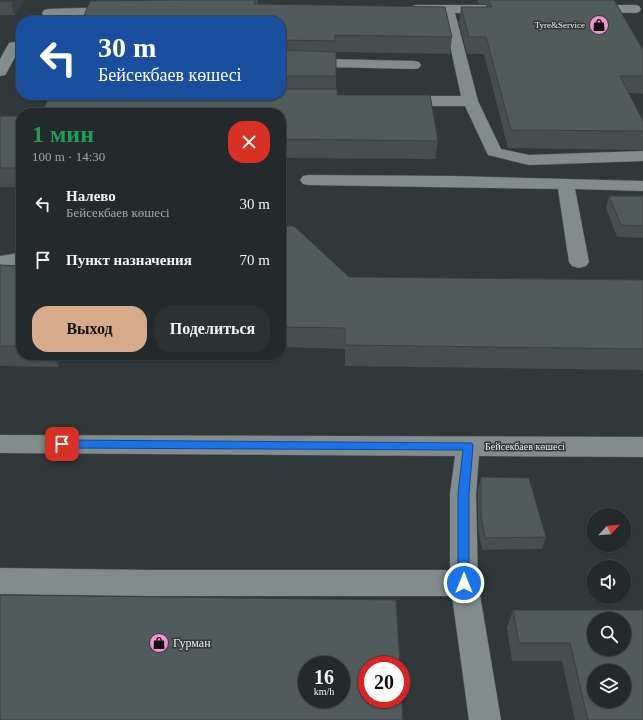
<!DOCTYPE html>
<html lang="ru">
<head>
<meta charset="utf-8">
<style>
	:root { --surface:#242a2b; --page:#2c3233; --text:#f1f3f6; --muted:#a3a7a9; --line:#414647; --accent:#d6ab8b }
	body { margin:0; font-family:Georgia,serif; background:var(--page); color:var(--text); height:100vh; display:flex; flex-direction:column; font-size:15px; white-space:nowrap }
	* { box-sizing:border-box; margin:0 }
	p { font-size:13px; color:var(--muted) }
	.icon { flex:none; width:22px; height:22px; fill:none; stroke:currentColor; stroke-width:2; stroke-linecap:round; stroke-linejoin:round }
	.map { position:relative; flex:1; overflow:hidden }
	.panel { position:absolute; left:16px; top:108px; width:270px; height:252px; display:flex; flex-direction:column; background:var(--surface); border-radius:16px; box-shadow:0 1px 3px #0004,0 0 0 1px var(--line) }
	.panel>* { flex:none }
	.hud { position:absolute; left:16px; top:16px; width:270px; height:84px; border-radius:16px; box-shadow:0 1px 3px #0004,0 0 0 1px var(--line); background:#1a4fa0; color:#fff; overflow:hidden }
	.needle { width:26px; rotate:64deg }
	.buttons { position:absolute; left:587px; top:508px; display:grid; gap:8px }
	.buttons a { display:grid; place-items:center; width:44px; height:44px; border-radius:50%; background:var(--surface); box-shadow:0 1px 3px #0004,0 0 0 1px var(--line); font-size:20px }
	.speed { position:absolute; left:298px; top:656px; display:flex; gap:8px; font-size:20px; font-weight:700; text-align:center }
	.speed>* { display:grid; place-content:center; width:52px; height:52px; border-radius:50%; background:var(--surface); box-shadow:0 1px 3px #0004,0 0 0 1px var(--line); line-height:1 }
	.speed small { font-size:10px; font-weight:400 }
	.speed .limit { border:6px solid #d22; background:#fff; color:#111 }
	.pin { position:absolute; display:grid; place-items:center; width:34px; height:34px; color:#fff; margin:-17px; border-radius:8px; box-shadow:0 2px 6px #0006 }
	.me { position:absolute; width:44px; margin:-22px; rotate:0deg; stroke-linejoin:round; filter:drop-shadow(0 0 3px #0008) }
	.turn { display:flex; align-items:center; gap:14px; height:84px; padding:0 16px; font-size:18px }
	.turn .icon { width:52px; height:52px; stroke-width:2.5 }
	.turn b { display:block; font-size:28px; line-height:34px }
	.round { display:grid; place-items:center; flex:none; width:42px; height:42px; border-radius:16px; background:var(--page) }
	.head { display:flex; align-items:center; justify-content:space-between; height:68px; padding:0 16px }
	h1 { font-size:24px; font-weight:700; line-height:30px; color:#1e9e55 }
	.cta { display:flex; gap:8px; margin-top:auto; padding:8px 16px }
	.cta a { flex:1; height:46px; border-radius:16px; background:var(--accent); color:#111; font-size:16px; font-weight:700; line-height:46px; text-align:center }
	.cta a+a { background:var(--page); color:var(--text) }
	ul { padding:0; list-style:none }
	li { display:flex; align-items:center; gap:12px; height:56px; padding:0 16px }
	li div { flex:1 }
	li b { display:block; font-size:15px }
	li em { font-style:normal }
	.map>svg:first-child { display:block }
	.lines { fill:none; stroke-linecap:round; stroke-linejoin:round }
	.minor-casing { stroke:#4f5656; stroke-width:1 }
	.minor { fill:#828c8c; fill-rule:evenodd }
	.wall { fill:#474e4f }
	.shaded-wall { fill:#394040 }
	.building { fill:#525b5c; stroke:#394040; fill-rule:evenodd }
	.route { fill:#1a73e8; stroke:#114b97 }
	.labels { text-anchor:middle; stroke-width:3; stroke-linejoin:round; paint-order:stroke }
	.far-poi-label { font-size:9px; fill:#ebf1f1; stroke:#303839; text-anchor:end }
	.street-label { font-size:10px; fill:#ebf1f1; stroke:#303839 }
	.near-poi-label { font-size:12px; fill:#ebf1f1; stroke:#303839; text-anchor:start }
</style>
</head>
<body>
<div class="map">
<svg width="643" height="720" viewBox="0 0 643 720">
	<rect width="100%" height="100%" fill="#303839"/>
	<g class="lines">
		<g class="minor-casing">
			<g id="minor">
				<path d="M416 5H491L495 6 497 9 495 12 491 13H455L478 101 501 149 529 155 643 151V161L529 165 488 155 465 106H401L396 104 393 101 396 98 401 96H461L443 13 412 12 410 9 412 6Z"/>
				<path d="M590 5H635L639 6 641 9 639 12 635 13 586 12 584 9 586 6Z"/>
				<path d="M115 7 119 8 121 11 119 14 48 17 44 16 42 13 44 10 48 9Z"/>
				<path d="M14 42 19 43 21 46 7 72 5 75 0 76V59L9 43Z"/>
				<path d="M281 58 414 61 419 62 421 65 419 68 414 69 281 66Z"/>
				<path d="M309 175 451 176 643 181V191L575 189 589 262 586 266 579 268 572 266 569 262 558 189 309 185 303 184 300 180 303 176Z"/>
				<path d="M21 253V265L0 268V256Z"/>
				<path d="M0 435 643 437V457L479 456 476 494 478 583 501 720H469L452 596H150L0 594V568L150 570H450V494L455 456 0 453Z"/>
			</g>
		</g>
		<use href="#minor" class="minor"/>
	</g>
	<g class="wall">
		<path d="M0 0H24L14 15H0Z"/>
		<path d="M96 0H258V4L452 37 450 54 336 52V89L337 95 438 141 435 159 281 158V21L97 1Z"/>
		<path d="M477 0H614L643 50V94L629 93 643 121V150L508 148 484 54H467L459 23 461 7H486V4H479Z"/>
		<rect x="0" y="116" width="21" height="71"/>
		<path d="M609 196H643V238L617 237 606 208Z"/>
		<path d="M281 226 349 277 643 280V370L345 366V349L281 347Z"/>
		<path d="M0 265 21 266V355H62L58 367 0 366Z"/>
		<path d="M481 477 546 537 542 549 482 550 478 528V489Z"/>
		<path d="M513 610H643V720H575L562 661H512L507 628Z"/>
	</g>
	<g class="shaded-wall">
		<path d="M11 0H24L14 15 11 1Z"/>
		<path d="M54 355H62L58 367Z"/>
	</g>
	<g class="building">
		<rect x="0" y="0" width="11" height="1"/>
		<path d="M182 0H255L254 4 445 7 452 37 335 35V41L281 40V21H82L90 1Z"/>
		<path d="M488 0H614L643 50V76H620L643 121V131L511 130 486 37H469L461 7H492Z"/>
		<path d="M281 50 336 52V76H281Z"/>
		<path d="M281 89H337V95H430L438 141 281 139V113H42L50 95H281Z"/>
		<rect x="0" y="116" width="21" height="52"/>
		<path d="M609 196H643V226L621 225Z"/>
		<path d="M281 226H294L349 277 643 280V349L345 345V328L281 327Z"/>
		<path d="M0 265 21 266V346H0Z"/>
		<path d="M481 477 529 478 546 537 485 538 481 516Z"/>
		<path d="M0 595 396 600 400 665H367V699H401V689L403 720H0ZM307 665H341V699H307Z"/>
		<path d="M513 610H643V720H588L570 643H519ZM594 619H624V649H594ZM594 671H624V701H594Z"/>
	</g>
	<path class="route" d="M62 440 472 443 473 446 469 494V583L468 587 464 588 460 587 458 583V494L463 450 62 448 59 447 57 444 59 442Z"/>
	<defs>
		<g id="shop-disc" transform="scale(1)"><circle r="9.5" fill="#f591d1" stroke="#303839"/><path d="M-5-2.5h2.3a2.7 3.5 0 0 1 5.4 0H5L5.5 6h-11ZM-1.5-2.5h3a1.5 2.3 0 0 0-3 0Z" fill="#111"/></g>
	</defs>
	<g fill-rule="evenodd">
		<use href="#shop-disc" x="599" y="25"/>
		<use href="#shop-disc" x="159" y="643"/>
	</g>
	<g class="labels">
		<g class="far-poi-label">
			<text x="585" y="28">Tyre&amp;Service</text>
		</g>
		<g class="street-label">
			<text x="525" y="450">Бейсекбаев көшесі</text>
		</g>
		<g class="near-poi-label">
			<text x="173" y="647">Гурман</text>
		</g>
	</g>
</svg>
<div class="buttons">
<a><svg class="needle" viewBox="-14 -14 28 28"><path d="M0-13l5 13h-10z" fill="#e53935"/><path d="M0 13l5-13h-10z" fill="#a3a7a9"/></svg></a>
<a><svg class="icon" aria-label="sound" viewBox="0 0 24 24"><path d="M4 9h4l5-4v14l-5-4H4zM17 9q2 3 0 6"/></svg></a>
<a><svg class="icon" aria-label="search" viewBox="0 0 24 24"><circle cx="10" cy="10" r="6"/><path d="M15 15l6 6"/></svg></a>
<a><svg class="icon" aria-label="layers" viewBox="0 0 24 24"><path d="M12 4l9 5-9 5-9-5zM3 14l9 5 9-5"/></svg></a>
</div>
<div class="speed"><div>16<small>km/h</small></div><div class="limit">20</div></div>
<div class="pin" style="left:62px;top:444px;background:#d93025"><svg class="icon" aria-label="arrive" viewBox="0 0 24 24"><path d="M6 21V4h12l-3 4 3 4H6"/></svg></div>
<svg class="me" style="left:464px;top:583px" viewBox="-20 -20 40 40"><circle r="17" fill="#1a73e8" stroke="#fff" stroke-width="3"/><path d="M0-11L8 9 0 5-8 9z" fill="#fff"/></svg>
<div class="hud">
<div class="turn"><svg class="icon" aria-label="left" viewBox="0 0 24 24"><path d="M17 20v-9H6M10 6l-5 5 5 5"/></svg><div><b>30 m</b>Бейсекбаев көшесі</div></div>
</div>
<section class="panel">
<div class="head"><div><h1>1 мин</h1><p>100 m · 14:30</p></div><a class="round" style="background:#d93025;color:#fff"><svg class="icon" aria-label="close" viewBox="0 0 24 24"><path d="M6 6l12 12M18 6L6 18"/></svg></a></div>
<ul>
<li><svg class="icon" aria-label="left" viewBox="0 0 24 24"><path d="M17 20v-9H6M10 6l-5 5 5 5"/></svg><div><b>Налево</b><p>Бейсекбаев көшесі</p></div><em>30 m</em></li>
<li><svg class="icon" aria-label="arrive" viewBox="0 0 24 24"><path d="M6 21V4h12l-3 4 3 4H6"/></svg><div><b>Пункт назначения</b></div><em>70 m</em></li>
</ul>
<div class="cta"><a>Выход</a><a>Поделиться</a></div>
</section>
</div>
</body>
</html>
